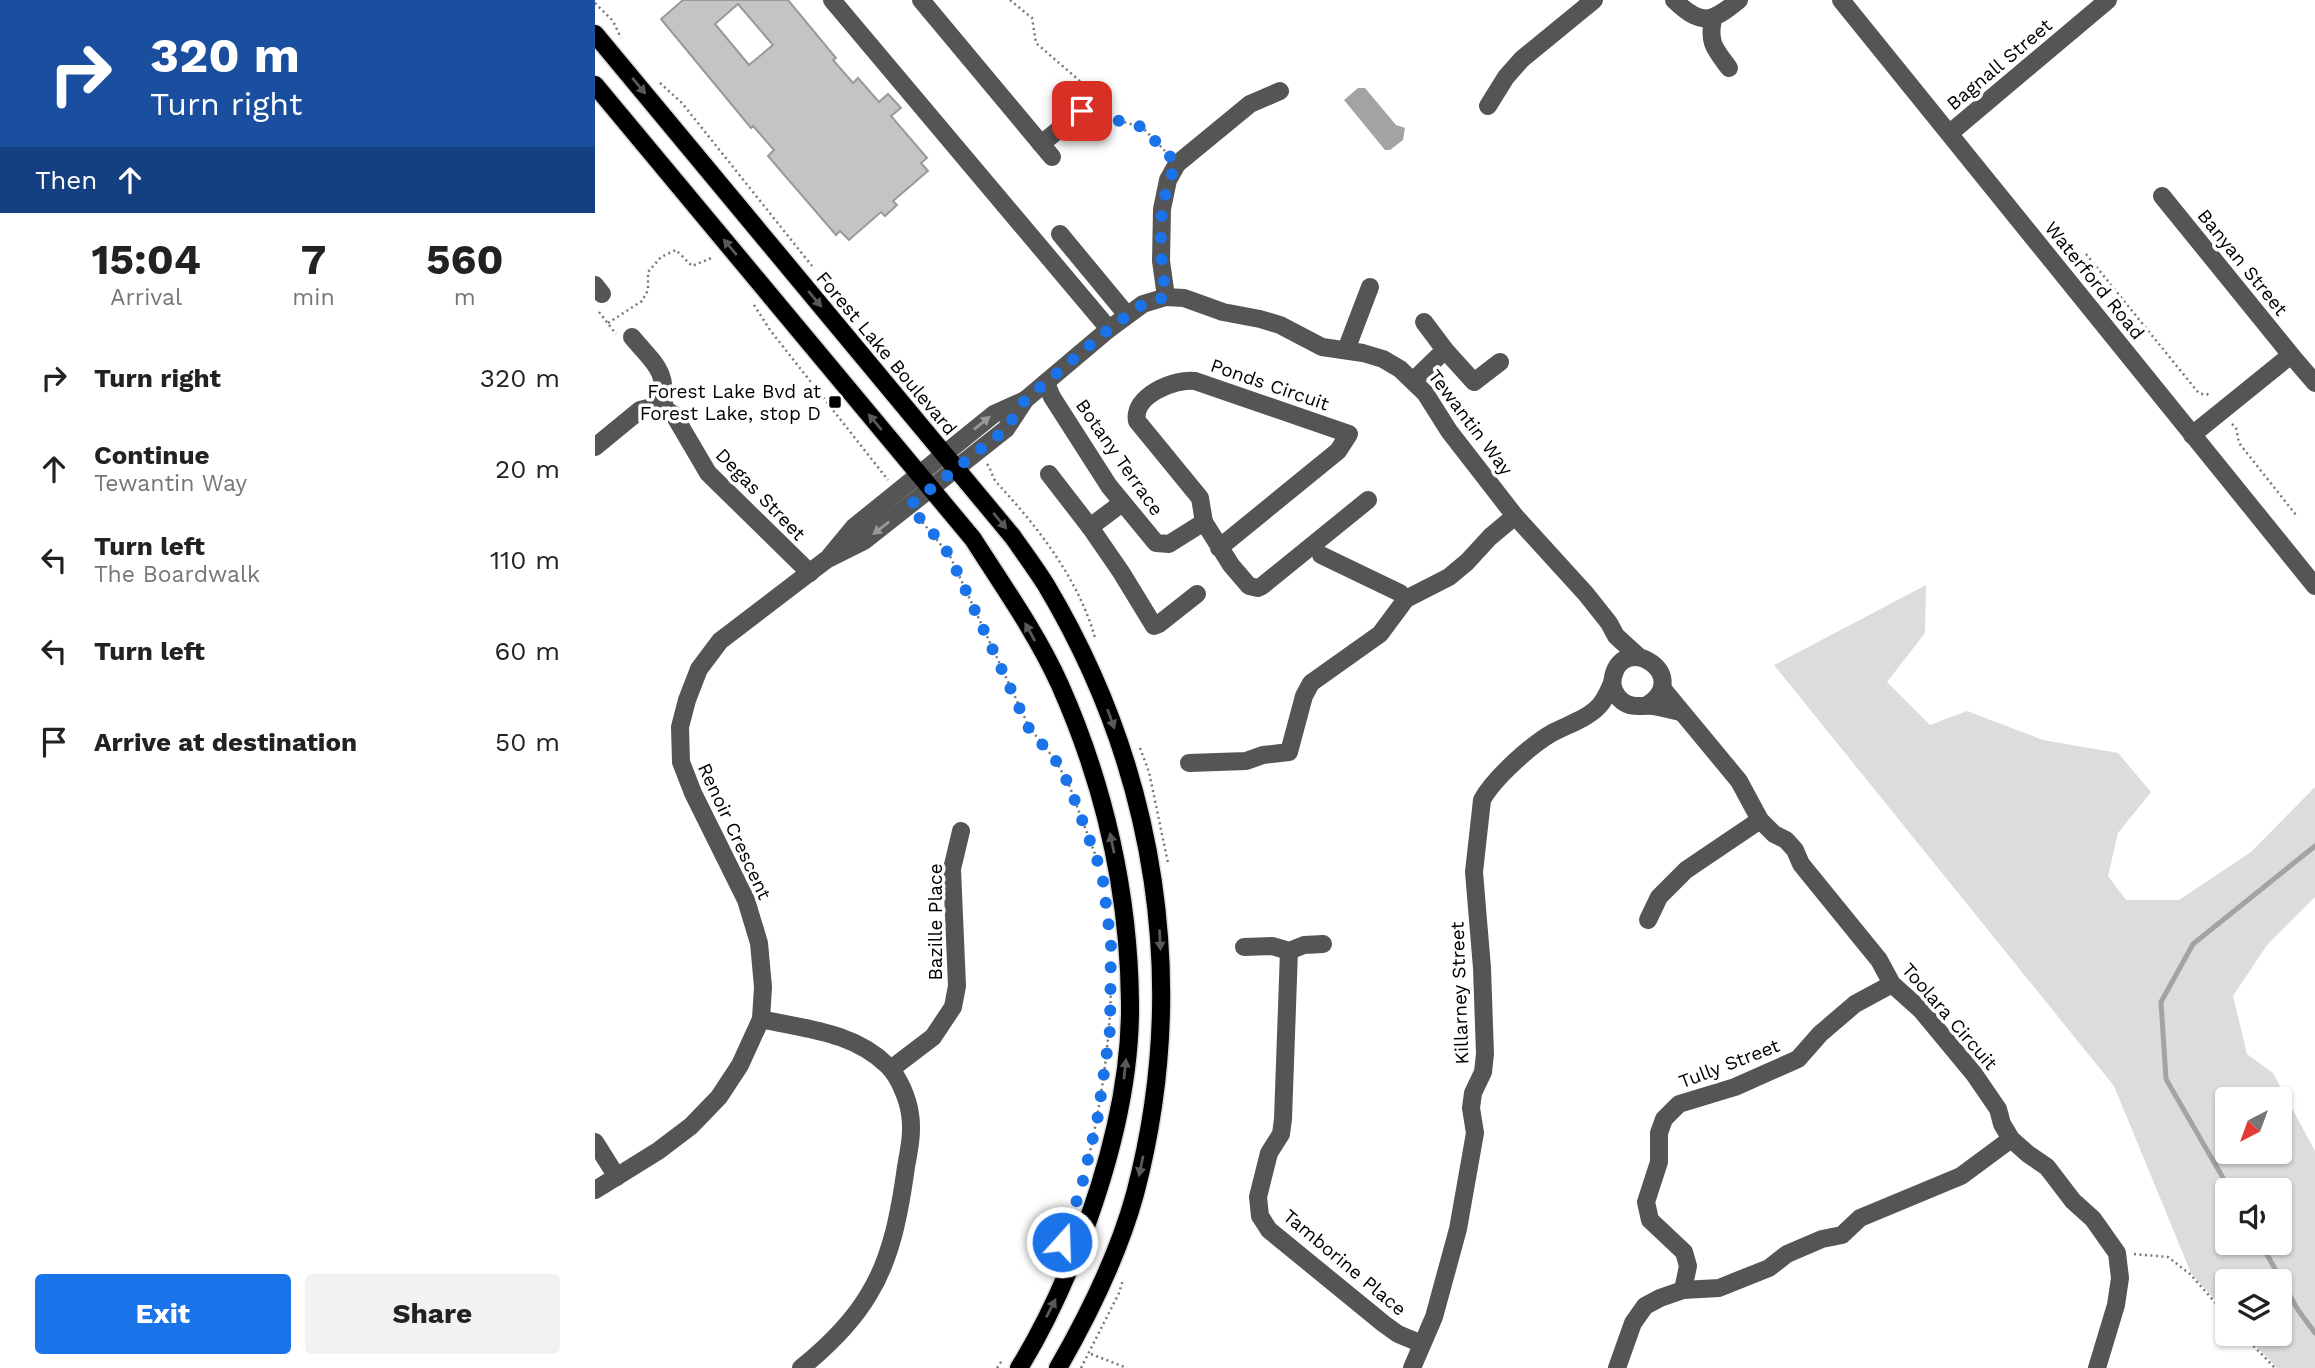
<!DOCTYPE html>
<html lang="en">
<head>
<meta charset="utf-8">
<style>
	:root { --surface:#fff; --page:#f2f2f2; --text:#222; --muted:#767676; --accent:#1a73e8 }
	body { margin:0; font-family:"Work Sans",sans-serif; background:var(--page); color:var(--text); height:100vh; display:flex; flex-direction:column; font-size:26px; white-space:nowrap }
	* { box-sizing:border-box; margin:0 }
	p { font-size:23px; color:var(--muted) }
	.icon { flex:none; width:38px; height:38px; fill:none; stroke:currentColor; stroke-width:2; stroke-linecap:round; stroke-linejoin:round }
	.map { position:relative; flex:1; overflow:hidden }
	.side { display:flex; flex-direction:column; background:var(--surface); width:595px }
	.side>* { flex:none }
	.banner { background:#1a4fa0; color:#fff; overflow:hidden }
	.needle { width:46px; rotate:221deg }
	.tools { position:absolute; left:1620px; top:1087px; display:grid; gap:14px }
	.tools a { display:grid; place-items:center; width:77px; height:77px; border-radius:7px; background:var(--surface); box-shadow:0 2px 5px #0004; font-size:35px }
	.pin { position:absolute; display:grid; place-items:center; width:60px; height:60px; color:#fff; margin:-30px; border-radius:14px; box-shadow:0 4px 10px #0006 }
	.me { position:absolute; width:77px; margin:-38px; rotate:20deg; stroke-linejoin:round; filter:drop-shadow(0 0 5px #0008) }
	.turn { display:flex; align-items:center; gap:24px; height:147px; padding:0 35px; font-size:32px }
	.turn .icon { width:91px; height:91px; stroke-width:2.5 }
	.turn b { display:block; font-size:49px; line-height:60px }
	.then { display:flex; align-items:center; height:66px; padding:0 35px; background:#0003; gap:14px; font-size:26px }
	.eta { display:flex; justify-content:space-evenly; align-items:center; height:119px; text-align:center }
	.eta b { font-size:42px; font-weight:700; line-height:49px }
	.cta { display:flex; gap:14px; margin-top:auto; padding:14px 35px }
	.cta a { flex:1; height:80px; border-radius:7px; background:var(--accent); color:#fff; font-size:28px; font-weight:700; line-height:80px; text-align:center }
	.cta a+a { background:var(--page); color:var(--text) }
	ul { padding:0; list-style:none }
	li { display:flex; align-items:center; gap:21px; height:91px; padding:0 35px }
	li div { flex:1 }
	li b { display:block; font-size:26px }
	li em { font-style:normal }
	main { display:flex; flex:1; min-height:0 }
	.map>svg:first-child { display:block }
	.green { fill:#dcdcdc; fill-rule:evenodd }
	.water { fill:#a3a3a3 }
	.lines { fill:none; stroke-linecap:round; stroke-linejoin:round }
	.stream { stroke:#a3a3a3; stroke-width:5 }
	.building { fill:#c4c4c4; stroke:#999; stroke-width:2; fill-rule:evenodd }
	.major-casing { stroke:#dbdbdb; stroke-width:21 }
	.path { stroke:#777; stroke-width:2.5; stroke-dasharray:2 3.5; stroke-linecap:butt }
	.minor { stroke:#555; stroke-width:18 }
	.major { stroke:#000; stroke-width:18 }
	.oneway { fill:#595959 }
	.oneway2 { fill:#999 }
	.route { stroke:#1a73e8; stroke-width:12; stroke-dasharray:0 21.6 }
	.poi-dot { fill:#000; stroke:#fff; stroke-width:2.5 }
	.labels { text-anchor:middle; stroke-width:7; stroke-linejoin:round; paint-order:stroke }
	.street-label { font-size:19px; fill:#000; stroke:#fff }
	.poi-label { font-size:19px; fill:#000; stroke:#fff; text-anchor:end }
</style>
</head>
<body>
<main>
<section class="side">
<div class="banner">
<div class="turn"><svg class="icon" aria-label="right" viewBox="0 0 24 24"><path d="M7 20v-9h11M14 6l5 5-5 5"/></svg><div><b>320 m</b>Turn right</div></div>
<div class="then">Then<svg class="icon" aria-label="ahead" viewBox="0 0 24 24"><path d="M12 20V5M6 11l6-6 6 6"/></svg></div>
</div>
<div class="eta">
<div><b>15:04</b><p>Arrival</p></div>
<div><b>7</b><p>min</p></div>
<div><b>560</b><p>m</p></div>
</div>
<ul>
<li><svg class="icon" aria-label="right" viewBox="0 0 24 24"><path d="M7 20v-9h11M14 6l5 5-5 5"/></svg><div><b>Turn right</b></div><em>320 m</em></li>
<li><svg class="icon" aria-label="ahead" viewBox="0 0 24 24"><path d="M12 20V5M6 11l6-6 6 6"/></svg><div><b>Continue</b><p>Tewantin Way</p></div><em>20 m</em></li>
<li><svg class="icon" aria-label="left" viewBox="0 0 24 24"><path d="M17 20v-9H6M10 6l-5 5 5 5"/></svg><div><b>Turn left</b><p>The Boardwalk</p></div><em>110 m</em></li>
<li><svg class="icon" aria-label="left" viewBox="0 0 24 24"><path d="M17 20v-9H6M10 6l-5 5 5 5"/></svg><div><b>Turn left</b></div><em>60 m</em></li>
<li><svg class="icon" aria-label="arrive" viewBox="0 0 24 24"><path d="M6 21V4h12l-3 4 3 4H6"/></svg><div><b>Arrive at destination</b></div><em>50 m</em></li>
</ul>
<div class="cta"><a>Exit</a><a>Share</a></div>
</section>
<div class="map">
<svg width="1720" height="1368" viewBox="0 0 1720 1368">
	<rect width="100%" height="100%" fill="#fff"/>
	<path class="green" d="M1331 585 1330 633 1292 682 1335 725 1372 711 1448 740 1523 753 1556 792 1523 833 1513 876 1531 900H1584L1656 852 1720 787V897L1672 945 1638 996 1652 1054 1678 1073 1720 1151V1368H1682L1650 1334H1685V1281H1633V1314L1596 1273 1519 1086 1179 665ZM1633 1099H1685V1152H1633ZM1633 1190H1685V1242H1633Z"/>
	<path class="water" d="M763 88H770L801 125 810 128 808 140 795 150H790L749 100Z"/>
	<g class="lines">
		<g class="stream">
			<path d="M1635 1190 1571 1079 1566 1002 1598 944 1720 846"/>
			<path d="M1665 1242 1703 1310 1720 1333"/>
		</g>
	</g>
	<path class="building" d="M88 0H193L241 58 238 60 258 83 263 78 284 102 293 94 306 108 296 116 332 158 326 163 333 171 298 201 302 205 290 216 286 212 254 240 245 231 241 235 173 156 179 150 158 126 156 128 66 19ZM143 4 178 45 154 65 120 24Z"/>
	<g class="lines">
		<g class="major-casing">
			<g id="major">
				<path d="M0 34 418 537C429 553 441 569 451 585 562 771 595 985 540 1194 524 1252 493 1316 463 1368"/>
				<path d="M0 85 378 539C408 586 442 634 465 685 509 784 534 893 535 1003 536 1085 512 1173 482 1250 466 1290 447 1331 424 1368"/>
			</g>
		</g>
		<g class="path">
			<path d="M415 0 437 18 441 43 486 82 490 98 487 111 547 127 570 151"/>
			<path d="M0 3 18 21 26 38"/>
			<path d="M65 83 87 103 217 266"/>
			<path d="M1491 254 1602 391 1606 394H1612L1615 397"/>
			<path d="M159 305 175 330 293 480"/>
			<path d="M4 312 21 334"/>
			<path d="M13 323 47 301 53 290V272L66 257 81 250 97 266 119 257"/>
			<path d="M319 389 358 425"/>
			<path d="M1637 424 1641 428 1644 443 1701 515"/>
			<path d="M392 464C397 470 397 478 402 483 443 527 484 580 500 638"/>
			<path d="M324 518 355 556 434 727 461 761 474 785 500 854"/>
			<path d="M545 748 554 772 573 863"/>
			<path d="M493 1161C506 1103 515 1044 516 984"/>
			<path d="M1539 1254 1573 1257 1595 1274 1633 1317"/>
			<path d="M1647 1334 1680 1368"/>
			<path d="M496 1354 532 1368"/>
			<path d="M402 1368 408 1359"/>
			<path d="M486 1368 524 1293 528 1280"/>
		</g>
		<g class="minor">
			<path d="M237 0 514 329"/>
			<path d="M326 0 457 157"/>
			<path d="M1079 0C1107 27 1117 22 1144 0"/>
			<path d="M1246 0 1720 586"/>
			<path d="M1118 19C1113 43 1120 49 1134 68"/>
			<path d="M893 106 911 77 927 59 999 0"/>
			<path d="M1355 133 1513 0"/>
			<path d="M446 144 472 123"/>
			<path d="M1567 196 1696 355"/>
			<path d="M465 234 532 315"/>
			<path d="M0 285 7 294"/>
			<path d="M571 297 566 261 567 209 573 180 582 164 655 104 685 91"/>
			<path d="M829 322 850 350 879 382 905 362"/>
			<path d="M37 337C61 366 71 368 69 408"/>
			<path d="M751 350 775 287"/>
			<path d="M819 380 850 350"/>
			<path d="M451 383 457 397 514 486 561 543 574 544 609 522"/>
			<path d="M1597 435 1696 355 1720 383"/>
			<path d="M0 447 45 410 57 407 69 408 79 415 113 473 215 573"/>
			<path d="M454 474 495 527 526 572 559 626 564 624 602 594"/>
			<path d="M495 527 527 503"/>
			<path d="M624 548 743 451 754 434 600 381C580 378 537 396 542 421L605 498 609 522 636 565 654 586 663 588 667 586 773 500"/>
			<path d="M726 555 805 593 811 599"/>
			<path d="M235 556 259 527 399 414 430 400"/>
			<path d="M1067 688 1144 781 1165 820 1179 834 1191 840 1200 850 1206 864 1284 960 1297 984 1326 1010 1379 1074 1403 1109 1407 1124 1416 1139 1433 1154 1452 1167 1478 1201 1498 1219 1522 1253 1525 1278 1521 1305 1502 1368"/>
			<path d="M1051 706C1099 677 1029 630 1018 677 1016 686 1020 695 1027 701 1037 709 1047 705 1058 706 1067 707 1076 710 1085 712"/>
			<path d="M594 763 651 761 668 755 694 752 709 696 716 683 785 634 811 599 854 577 872 562 895 537 920 516"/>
			<path d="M1053 920 1064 897 1091 870 1165 820"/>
			<path d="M649 947 677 946 694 951 709 945 728 944"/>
			<path d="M694 951 688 1119 686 1134 674 1153 663 1197 665 1216 674 1230 789 1324 803 1334 827 1344"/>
			<path d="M166 1019C211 1029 259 1032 293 1066 304 1077 313 1099 315 1114 318 1132 314 1150 311 1167 305 1210 297 1257 274 1294 257 1323 232 1347 206 1368"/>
			<path d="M296 1069 338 1037 358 1007 362 986 357 869 366 831"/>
			<path d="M0 1142 22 1177"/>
			<path d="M0 1190 63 1151 96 1126 124 1097 145 1065 166 1019 168 987 164 943 151 900 98 793 86 762 85 727 92 700 104 669 125 641 231 560 269 541 411 429 430 400 514 329 548 304 571 297 589 298 628 312 665 319 685 325 727 347 768 353 788 359 805 369 830 393 854 431 920 516 991 594 1014 623 1021 636 1044 657"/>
			<path d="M1088 1290 1093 1266 1089 1252 1055 1220 1051 1202 1064 1162V1133L1069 1119 1084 1104 1140 1087 1203 1059 1225 1034 1260 1004 1297 984"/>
			<path d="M817 1368 839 1317 863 1229 880 1133 876 1108 878 1093 888 1072 890 1054 887 968 879 872 887 800C898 779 936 745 957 733 972 725 992 719 1004 706 1010 700 1014 690 1017 683"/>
			<path d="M1022 1368 1038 1323 1050 1306 1065 1298 1088 1290 1124 1288 1174 1268 1192 1254 1227 1239 1247 1235 1265 1218 1366 1176 1416 1139"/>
		</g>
		<use href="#major" class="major"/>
	</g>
	<defs><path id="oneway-solid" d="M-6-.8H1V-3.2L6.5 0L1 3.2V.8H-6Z" transform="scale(1.75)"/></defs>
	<g class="oneway">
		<use href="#oneway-solid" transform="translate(44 86) rotate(50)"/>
		<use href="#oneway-solid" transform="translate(135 247) rotate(-130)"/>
		<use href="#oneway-solid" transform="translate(220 299) rotate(50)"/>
		<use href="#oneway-solid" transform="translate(280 422) rotate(-130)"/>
		<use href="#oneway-solid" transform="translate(405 521) rotate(50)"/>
		<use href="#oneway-solid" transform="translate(435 632) rotate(-119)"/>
		<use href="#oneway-solid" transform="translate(516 719) rotate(70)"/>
		<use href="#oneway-solid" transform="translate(517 843) rotate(-102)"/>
		<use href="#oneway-solid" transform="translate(565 940) rotate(87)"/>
		<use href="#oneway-solid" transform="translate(530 1069) rotate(-84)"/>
		<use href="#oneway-solid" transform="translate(546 1166) rotate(102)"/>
		<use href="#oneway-solid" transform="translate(456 1308) rotate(-63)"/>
	</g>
	<g class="oneway2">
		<use href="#oneway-solid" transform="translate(387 423) rotate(-39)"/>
		<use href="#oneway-solid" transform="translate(286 528) rotate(142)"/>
	</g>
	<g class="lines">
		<path class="route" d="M467 1242 486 1189 503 1116 515 1030 516 944 507 873 474 785 461 761 433 727 355 556 342 538 314 506 411 429 430 400 514 329 548 304 571 297C565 254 560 203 582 164L547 127 487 111"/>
	</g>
	<rect class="poi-dot" x="233" y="395" width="14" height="14" rx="3.5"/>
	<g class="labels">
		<g class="street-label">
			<text transform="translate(1404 64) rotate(-40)" y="7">Bagnall Street</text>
			<text transform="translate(1648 262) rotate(51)" y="7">Banyan Street</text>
			<text transform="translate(1500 280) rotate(51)" y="7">Waterford Road</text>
			<text transform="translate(292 353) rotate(50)" y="7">Forest Lake Boulevard</text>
			<text transform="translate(675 384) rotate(19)" y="7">Ponds Circuit</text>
			<text transform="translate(876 422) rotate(53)" y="7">Tewantin Way</text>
			<text transform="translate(525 457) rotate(55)" y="7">Botany Terrace</text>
			<text transform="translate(166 494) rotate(46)" y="7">Degas Street</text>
			<text transform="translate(140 831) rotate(65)" y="7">Renoir Crescent</text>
			<text transform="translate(340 922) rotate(-90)" y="7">Bazille Place</text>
			<text transform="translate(864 993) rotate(-92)" y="7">Killarney Street</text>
			<text transform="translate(1355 1016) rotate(49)" y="7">Toolara Circuit</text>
			<text transform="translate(1134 1063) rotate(-21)" y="7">Tully Street</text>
			<text transform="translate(750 1262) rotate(40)" y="7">Tamborine Place</text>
		</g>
		<g class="poi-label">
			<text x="226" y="398">Forest Lake Bvd at<tspan x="226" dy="22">Forest Lake, stop D</tspan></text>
		</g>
	</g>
</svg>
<div class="tools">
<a><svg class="needle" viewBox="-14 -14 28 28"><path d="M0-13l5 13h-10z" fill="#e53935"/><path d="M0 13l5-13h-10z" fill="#767676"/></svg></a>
<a><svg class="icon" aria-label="sound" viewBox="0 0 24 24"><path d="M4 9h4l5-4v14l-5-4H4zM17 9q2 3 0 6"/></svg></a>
<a><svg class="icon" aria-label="layers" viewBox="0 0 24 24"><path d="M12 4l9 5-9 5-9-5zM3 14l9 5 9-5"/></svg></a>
</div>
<div class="pin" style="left:487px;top:111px;background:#d93025"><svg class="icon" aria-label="arrive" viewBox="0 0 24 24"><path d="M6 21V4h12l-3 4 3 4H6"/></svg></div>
<svg class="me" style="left:467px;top:1242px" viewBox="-20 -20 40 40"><circle r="17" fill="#1a73e8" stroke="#fff" stroke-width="3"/><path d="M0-11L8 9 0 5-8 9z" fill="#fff"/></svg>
</div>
</main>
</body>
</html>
